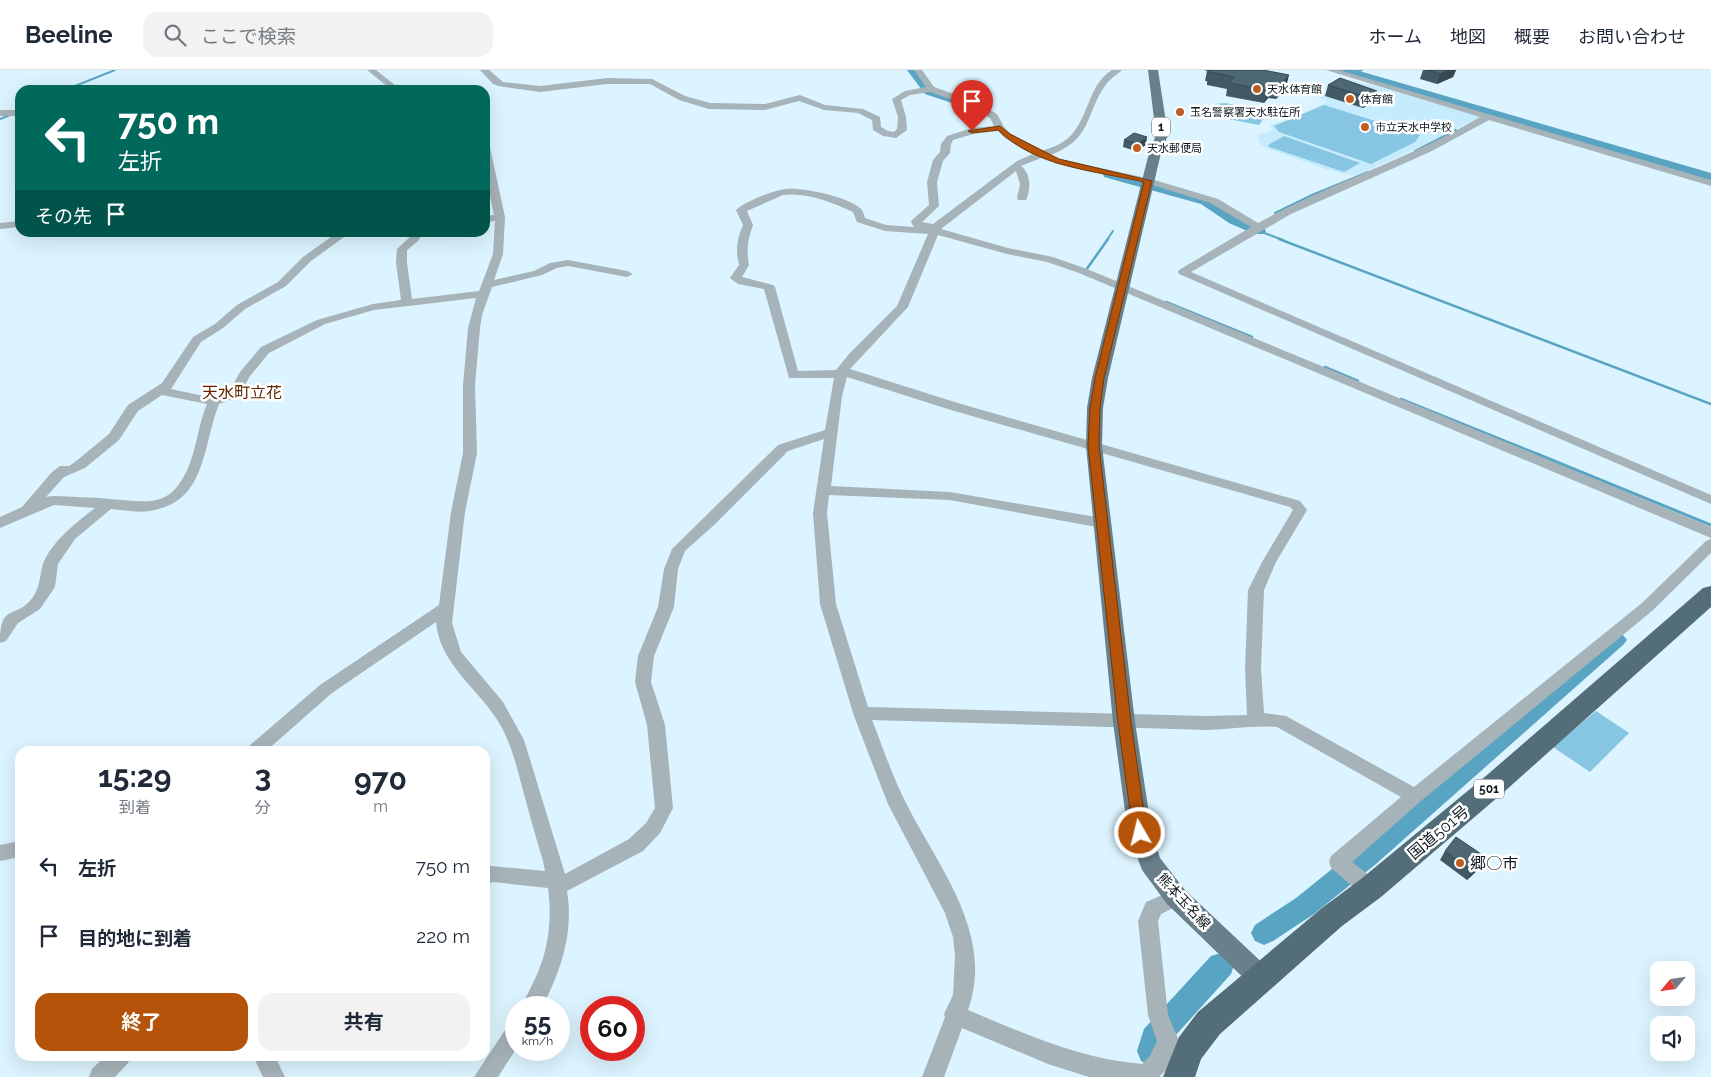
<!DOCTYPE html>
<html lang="ja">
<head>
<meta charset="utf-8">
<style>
	:root { --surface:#fff; --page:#f2f2f3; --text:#1f2937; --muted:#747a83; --line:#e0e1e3; --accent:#b45309 }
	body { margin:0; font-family:Raleway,"Noto Sans JP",sans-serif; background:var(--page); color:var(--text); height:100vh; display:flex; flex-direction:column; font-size:19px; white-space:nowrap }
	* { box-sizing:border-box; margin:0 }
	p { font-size:16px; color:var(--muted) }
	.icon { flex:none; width:28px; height:28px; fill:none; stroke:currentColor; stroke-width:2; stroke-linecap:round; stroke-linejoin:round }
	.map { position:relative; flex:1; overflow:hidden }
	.side { position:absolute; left:15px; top:676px; width:475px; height:315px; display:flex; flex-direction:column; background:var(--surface); border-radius:15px; box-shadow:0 5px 20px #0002 }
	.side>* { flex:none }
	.guide { position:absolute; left:15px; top:15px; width:475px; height:152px; border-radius:15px; box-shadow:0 5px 20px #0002; background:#00695c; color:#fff; overflow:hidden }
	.needle { width:32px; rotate:241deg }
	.fabs { position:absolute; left:1650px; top:891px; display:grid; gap:10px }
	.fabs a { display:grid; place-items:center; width:45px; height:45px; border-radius:10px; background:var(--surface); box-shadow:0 5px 20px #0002; font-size:25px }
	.speed { position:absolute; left:505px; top:926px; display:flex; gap:10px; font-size:25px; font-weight:700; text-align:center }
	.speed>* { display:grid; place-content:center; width:65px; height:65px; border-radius:50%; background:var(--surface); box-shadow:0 5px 20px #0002; line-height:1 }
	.speed small { font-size:12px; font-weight:400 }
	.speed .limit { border:8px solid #d22; background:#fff; color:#111 }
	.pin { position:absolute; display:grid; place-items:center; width:42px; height:42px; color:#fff; margin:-51px -21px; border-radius:50% 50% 50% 0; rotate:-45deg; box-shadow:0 0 5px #0007 }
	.pin .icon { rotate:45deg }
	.me { position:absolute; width:55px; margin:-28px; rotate:352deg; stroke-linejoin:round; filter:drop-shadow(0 0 4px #0008) }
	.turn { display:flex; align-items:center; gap:18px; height:105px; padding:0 20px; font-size:22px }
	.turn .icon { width:65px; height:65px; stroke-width:2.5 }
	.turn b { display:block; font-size:35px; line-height:42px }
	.then { display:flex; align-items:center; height:48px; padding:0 20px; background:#0003; gap:10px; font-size:19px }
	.eta { display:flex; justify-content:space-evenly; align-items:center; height:85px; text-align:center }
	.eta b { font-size:30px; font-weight:700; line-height:35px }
	.action { display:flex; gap:10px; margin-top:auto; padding:10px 20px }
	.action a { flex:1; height:58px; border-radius:15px; background:var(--accent); color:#fff; font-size:20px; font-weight:700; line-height:58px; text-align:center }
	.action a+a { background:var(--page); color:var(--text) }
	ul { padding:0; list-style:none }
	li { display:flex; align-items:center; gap:15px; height:70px; padding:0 20px }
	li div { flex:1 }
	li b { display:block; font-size:19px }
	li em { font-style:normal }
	header { display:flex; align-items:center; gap:30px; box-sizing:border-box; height:70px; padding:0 25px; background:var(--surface); border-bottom:1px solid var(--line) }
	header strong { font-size:24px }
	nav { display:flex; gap:28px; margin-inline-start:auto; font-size:18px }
	.search { width:350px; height:45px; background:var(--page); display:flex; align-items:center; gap:12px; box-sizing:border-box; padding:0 18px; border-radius:15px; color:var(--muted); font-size:19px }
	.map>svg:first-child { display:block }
	.built { fill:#c5ebfd }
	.green { fill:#86c6e2 }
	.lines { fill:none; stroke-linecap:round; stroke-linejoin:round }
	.stream-far2 { stroke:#5aa4c3; stroke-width:2 }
	.stream-far1 { stroke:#5aa4c3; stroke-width:2.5 }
	.stream { stroke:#5aa4c3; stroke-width:3 }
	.river { fill:#5aa4c3; fill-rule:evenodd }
	.minor { fill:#a6b3b8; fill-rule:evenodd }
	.major { fill:#69808a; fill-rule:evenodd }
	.highway { fill:#536d79; fill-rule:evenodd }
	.wall { fill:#425963 }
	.shaded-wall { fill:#364850 }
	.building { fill:#4d6773; stroke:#364850 }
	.route { fill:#b45309; stroke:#753606 }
	.poi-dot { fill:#c05d23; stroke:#fff; stroke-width:2 }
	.labels { text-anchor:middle; stroke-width:5; stroke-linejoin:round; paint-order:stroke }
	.far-poi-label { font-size:11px; fill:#101b1f; stroke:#fff; text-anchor:start }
	.shield { fill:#fff; stroke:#585f62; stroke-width:1 }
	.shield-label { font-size:12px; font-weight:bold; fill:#101b1f }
	.street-label { font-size:14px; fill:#101b1f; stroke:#fff }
	.quarter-label { font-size:16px; fill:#632600; stroke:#fff }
	.near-street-label { font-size:16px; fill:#101b1f; stroke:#fff }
	.near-poi-label { font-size:16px; fill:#101b1f; stroke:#fff; text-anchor:start }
</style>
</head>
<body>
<header>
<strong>Beeline</strong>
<div class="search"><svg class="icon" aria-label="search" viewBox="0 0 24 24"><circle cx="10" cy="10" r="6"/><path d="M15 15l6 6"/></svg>ここで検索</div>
<nav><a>ホーム</a><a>地図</a><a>概要</a><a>お問い合わせ</a></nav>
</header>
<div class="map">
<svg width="1711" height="1007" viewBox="0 0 1711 1007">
	<rect width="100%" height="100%" fill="#dcf4ff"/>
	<path class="built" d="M1349 10 1393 20 1482 46 1396 88 1354 106 1325 99 1261 76 1257 65 1270 62 1272 59 1270 55 1293 48 1328 32 1317 27Z"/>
	<g class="green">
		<path d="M1226 33 1268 43 1259 55 1207 45 1215 34Z"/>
		<path d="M1324 35 1420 65 1415 72 1371 94 1279 62 1274 56Z"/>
		<path d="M1284 66 1360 93 1344 102 1269 77 1268 75Z"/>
		<path d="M1596 641 1629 663 1590 702 1553 677Z"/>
	</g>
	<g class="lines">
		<g class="stream-far2">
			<path d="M1354 3 1362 0"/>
			<path d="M65 20 115 0"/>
			<path d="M1490 44 1494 42"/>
			<path d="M0 49 10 45"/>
			<path d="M1415 81 1456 60"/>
			<path d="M1275 143 1312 125 1368 102"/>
			<path d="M1259 161 1283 170"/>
			<path d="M1107 170 1113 161"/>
		</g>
		<g class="stream-far1">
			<path d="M1279 169 1711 334"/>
			<path d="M1086 200 1108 169"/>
			<path d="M1166 232 1252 267"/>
			<path d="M1325 297 1358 311"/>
			<path d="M1401 329 1540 385"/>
		</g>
		<path class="stream" d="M1537 384 1711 455"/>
		<g class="river">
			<path d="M907 0H919L933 20 974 33 976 35 970 39 925 24Z"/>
			<path d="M1338 0H1356L1711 103V111L1340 2Z"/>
			<path d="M1109 100 1211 128 1239 147 1264 158 1266 161 1264 164H1254L1229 153 1201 134 1104 107 1103 104Z"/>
			<path d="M1616 562 1623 565 1627 570 1623 575 1376 794 1314 844 1273 871 1264 875 1255 871 1251 863 1255 855 1296 828 1358 778 1609 565Z"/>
			<path d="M1221 883 1231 886 1234 895 1231 904 1166 976 1161 991 1151 995 1141 991 1137 981 1144 959 1211 886Z"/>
		</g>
		<g class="minor">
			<path d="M367 0H376L401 20H392Z"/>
			<path d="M480 0H489L503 12 540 16 607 8 652 9 685 26 710 33 765 34 800 25 825 35 863 39 880 47 881 57 888 61 894 62 897 59 898 47 892 29 905 21 926 17 914 0H922L934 17 974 31 997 44 1004 57 1011 64 1042 81C1050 78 1060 75 1067 69 1089 51 1087 15 1112 0H1122C1117 5 1112 7 1107 13 1084 44 1094 69 1050 85L1060 89 1151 109 1218 129 1258 153C1330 113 1410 89 1480 47L1326 0H1339L1711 110V116L1489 50 1432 81 1291 144 1191 202 1711 425V434L1179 204 1178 202 1179 200 1251 157 1210 133 1146 113 1057 94 1041 88 1021 96C1031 103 1031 120 1026 130H1018L1017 128 1020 114 1016 101 941 159 1008 178 1053 187 1087 199 1711 457V468L1079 203 1047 192 1007 184 938 165 908 237 850 299 961 334 1300 431 1307 440 1276 492 1264 520 1261 599 1264 643 1286 646 1414 717 1642 533 1706 471 1711 469V483L1652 541 1421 731 1352 792 1378 812 1381 818 1378 824C1362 830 1343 807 1331 798L1329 792 1331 786 1401 727 1277 657C1254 655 1231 659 1207 660L872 650C883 678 893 708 907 735 939 798 995 865 968 940 1025 964 1080 989 1142 994L1150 986 1157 971 1148 945 1138 851 1146 832 1176 819 1183 821 1186 827 1183 833 1161 844 1158 851 1168 945 1179 971 1166 1000 1159 1007H1089L1048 994 962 958 944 1007H922L945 947 944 944 953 925 955 885 953 867 945 843 888 734 854 646 820 534 813 443 824 369 788 381 713 456 685 481 678 499 674 537 654 586 651 612 665 655 673 738 660 763 643 781 567 821C574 863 561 900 542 938H521C526 926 533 914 538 902 549 876 552 847 548 818L493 812 485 815V798L491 796 545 801 543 791C537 771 531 751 526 731 519 707 514 681 502 658 482 620 440 597 436 552L332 623 266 681H246L249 676 320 615 439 535 451 442 463 383V315L468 258 476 228 374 240 325 254 269 283 250 306 238 327 219 334C202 377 207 433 149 441 137 443 123 440 111 439L75 469 58 494 55 517 40 539 18 553 6 571 0 573C0 531 17 550 33 527 41 514 39 507 43 494 51 472 77 452 95 438L54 435 0 458V447L22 437 52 402 60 396H69L75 392 109 364 128 335 162 313 193 267 215 254 237 235 278 212 303 187 338 162H351L311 191 286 216 245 239 223 258 201 272 171 319 213 328 229 322 240 302 261 277 317 250 373 234 401 230 396 193 397 179 410 167 412 162H422L419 170 407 180V193L412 229 479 221 493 184 495 151 485 152V146L494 145 485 103V67L488 68 505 147 503 184 494 210 534 201 550 193 568 190 627 201 633 204 627 207 568 196 557 198 542 205 492 217 482 245 480 258 475 315 477 383 465 442 452 553 461 582 503 632 524 670 565 804 629 769 646 753 655 738 647 655 635 612 638 586 658 537 664 499 672 479 778 375 825 360 834 308H789L764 219 738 214 730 208 739 195C735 180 737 169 743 155L736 140C744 132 774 120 786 119 802 117 848 127 860 138 863 140 864 145 865 148L886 155 914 157 911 152 912 150 929 135 927 112 933 90 940 82 941 74 947 66 972 58 994 56 990 48 968 35 930 22 910 25 901 30 906 47 907 60 896 68 883 66 873 60 872 50 858 43 824 40 799 31 765 40 709 39 679 30 650 14H607L540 22 498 16 493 14ZM998 61 1005 68 1033 84 1017 91 933 154 922 152 939 136 937 112 943 91 950 83 951 74 953 70 973 64ZM783 125C807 122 831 132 853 142L857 152 885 161 928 164 897 236 849 284 836 300 798 301 775 217 773 215 742 207 749 195C746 180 748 169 753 155L747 141ZM847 307 951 340 1290 437 1293 440 1262 492 1248 520 1245 599 1247 645 1207 646 868 637 836 534 827 443 829 425 950 430 1102 458 1107 456 1109 453 1107 450 1102 448 950 422 831 416 842 326ZM162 325 207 334C199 353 197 374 190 393 172 439 151 432 110 429 91 427 72 427 53 426L46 427 64 407 85 398 119 370 138 341Z"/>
			<rect x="0" y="40" width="20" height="6"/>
			<path d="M20 151V157L0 159V153Z"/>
			<path d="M20 771V787L0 791V775Z"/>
			<path d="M516 951V979L498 1007H474L509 954Z"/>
			<path d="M105 986H131L128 993 115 1007H89L92 999Z"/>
			<path d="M253 986H275L285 1007H263Z"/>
		</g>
		<path class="major" d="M1148 0H1158L1168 65 1161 83 1108 308 1103 338 1102 376 1135 652 1152 763 1160 788 1185 820 1270 900 1274 908 1270 916 1261 920 1252 916 1167 834 1142 800 1128 763 1113 652 1086 376 1087 338 1092 308 1149 83 1156 65Z"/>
		<path class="highway" d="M1711 516V537L1505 721 1381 827 1342 856 1220 964 1201 989 1195 1007H1163L1179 967 1198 942 1322 838 1361 809 1487 705 1703 518Z"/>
	</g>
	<g class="wall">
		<path d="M1204 0H1263L1286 18 1276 29 1268 28 1264 33 1226 26 1227 19 1207 15V11H1205L1207 1Z"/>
		<path d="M1423 0H1456L1453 7 1437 14 1420 9Z"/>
		<path d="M1328 15 1377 21 1374 31 1363 38 1325 26Z"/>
		<path d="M1124 70 1146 75 1136 81 1123 77Z"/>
		<path d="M1445 781 1482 796 1467 810 1440 790Z"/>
	</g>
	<g class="shaded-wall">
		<path d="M1449 0H1456L1453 7 1437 14 1440 4Z"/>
		<path d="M1289 5 1286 18 1276 29 1279 16Z"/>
		<path d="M1271 15 1268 28 1264 33 1267 20Z"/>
		<path d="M1377 21 1374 31 1363 38 1366 27Z"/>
		<path d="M1147 67 1146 75 1136 81 1138 74Z"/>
		<path d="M1487 788 1482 796 1467 810 1472 802Z"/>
	</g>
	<g class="building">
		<path d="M1211 0H1263L1289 5 1279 16 1271 15 1267 20 1229 13 1234 7 1209 2Z"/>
		<path d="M1428 0H1449L1440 4Z"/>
		<path d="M1340 8 1377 21 1366 27 1328 15Z"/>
		<path d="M1134 63 1147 67 1138 74 1124 70Z"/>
		<path d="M1456 767 1487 788 1472 802 1445 781Z"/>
	</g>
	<path class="route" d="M1000 56 1010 64 1059 89 1152 111 1104 308 1100 338 1099 376 1131 652 1147 763 1145 767 1140 769 1135 767 1133 763 1118 652 1088 376 1090 338 1095 308 1144 112C1096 101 1035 97 998 60L972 63 968 61Z"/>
	<g class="poi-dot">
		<circle cx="1257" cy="19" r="5"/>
		<circle cx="1350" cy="29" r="5"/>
		<circle cx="1180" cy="42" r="5"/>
		<circle cx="1365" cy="57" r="5"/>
		<circle cx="1137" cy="78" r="5"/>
		<circle cx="1460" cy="793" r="5"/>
	</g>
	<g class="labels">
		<g class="far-poi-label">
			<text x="1267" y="23">天水体育館</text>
			<text x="1360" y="33">体育館</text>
			<text x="1190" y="46">玉名警察署天水駐在所</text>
			<text x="1375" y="61">市立天水中学校</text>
			<text x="1147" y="82">天水郵便局</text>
		</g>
		<g class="shield">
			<rect x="1152" y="47.5" width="18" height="19" rx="4"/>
			<rect x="1474" y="709.5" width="30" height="19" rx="4"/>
		</g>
		<g class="shield-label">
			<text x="1161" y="61">1</text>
			<text x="1489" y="723">501</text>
		</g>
		<g class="street-label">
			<text transform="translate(1184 831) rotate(47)" y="5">熊本玉名線</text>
		</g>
		<g class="quarter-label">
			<text x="242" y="328">天水町立花</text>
		</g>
		<g class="near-street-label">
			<text transform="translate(1438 762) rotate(-40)" y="6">国道501号</text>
		</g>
		<g class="near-poi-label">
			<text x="1470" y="799">郷○市</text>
		</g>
	</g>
</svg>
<div class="fabs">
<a><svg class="needle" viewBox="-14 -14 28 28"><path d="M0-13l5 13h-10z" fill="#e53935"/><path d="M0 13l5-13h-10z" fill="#747a83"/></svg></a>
<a><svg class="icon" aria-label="sound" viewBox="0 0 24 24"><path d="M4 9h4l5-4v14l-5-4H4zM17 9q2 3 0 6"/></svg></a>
</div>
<div class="speed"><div>55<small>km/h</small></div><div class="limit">60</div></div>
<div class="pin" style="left:972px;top:61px;background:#d93025"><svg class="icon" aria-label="arrive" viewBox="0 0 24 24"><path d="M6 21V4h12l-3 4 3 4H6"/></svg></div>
<svg class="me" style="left:1140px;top:763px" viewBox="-20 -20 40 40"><circle r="17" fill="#b45309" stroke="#fff" stroke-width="3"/><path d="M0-11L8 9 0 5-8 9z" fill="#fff"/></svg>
<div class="guide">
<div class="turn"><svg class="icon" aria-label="left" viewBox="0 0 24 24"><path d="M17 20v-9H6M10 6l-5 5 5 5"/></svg><div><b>750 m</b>左折</div></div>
<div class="then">その先<svg class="icon" aria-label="arrive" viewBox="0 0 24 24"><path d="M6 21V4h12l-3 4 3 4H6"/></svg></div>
</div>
<section class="side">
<div class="eta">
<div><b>15:29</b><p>到着</p></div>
<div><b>3</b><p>分</p></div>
<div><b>970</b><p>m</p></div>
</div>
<ul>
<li><svg class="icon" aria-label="left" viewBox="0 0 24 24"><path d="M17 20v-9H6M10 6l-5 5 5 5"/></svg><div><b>左折</b></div><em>750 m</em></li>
<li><svg class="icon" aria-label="arrive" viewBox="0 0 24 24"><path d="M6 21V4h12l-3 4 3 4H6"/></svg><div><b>目的地に到着</b></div><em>220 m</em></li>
</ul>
<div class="action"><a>終了</a><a>共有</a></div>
</section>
</div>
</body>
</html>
